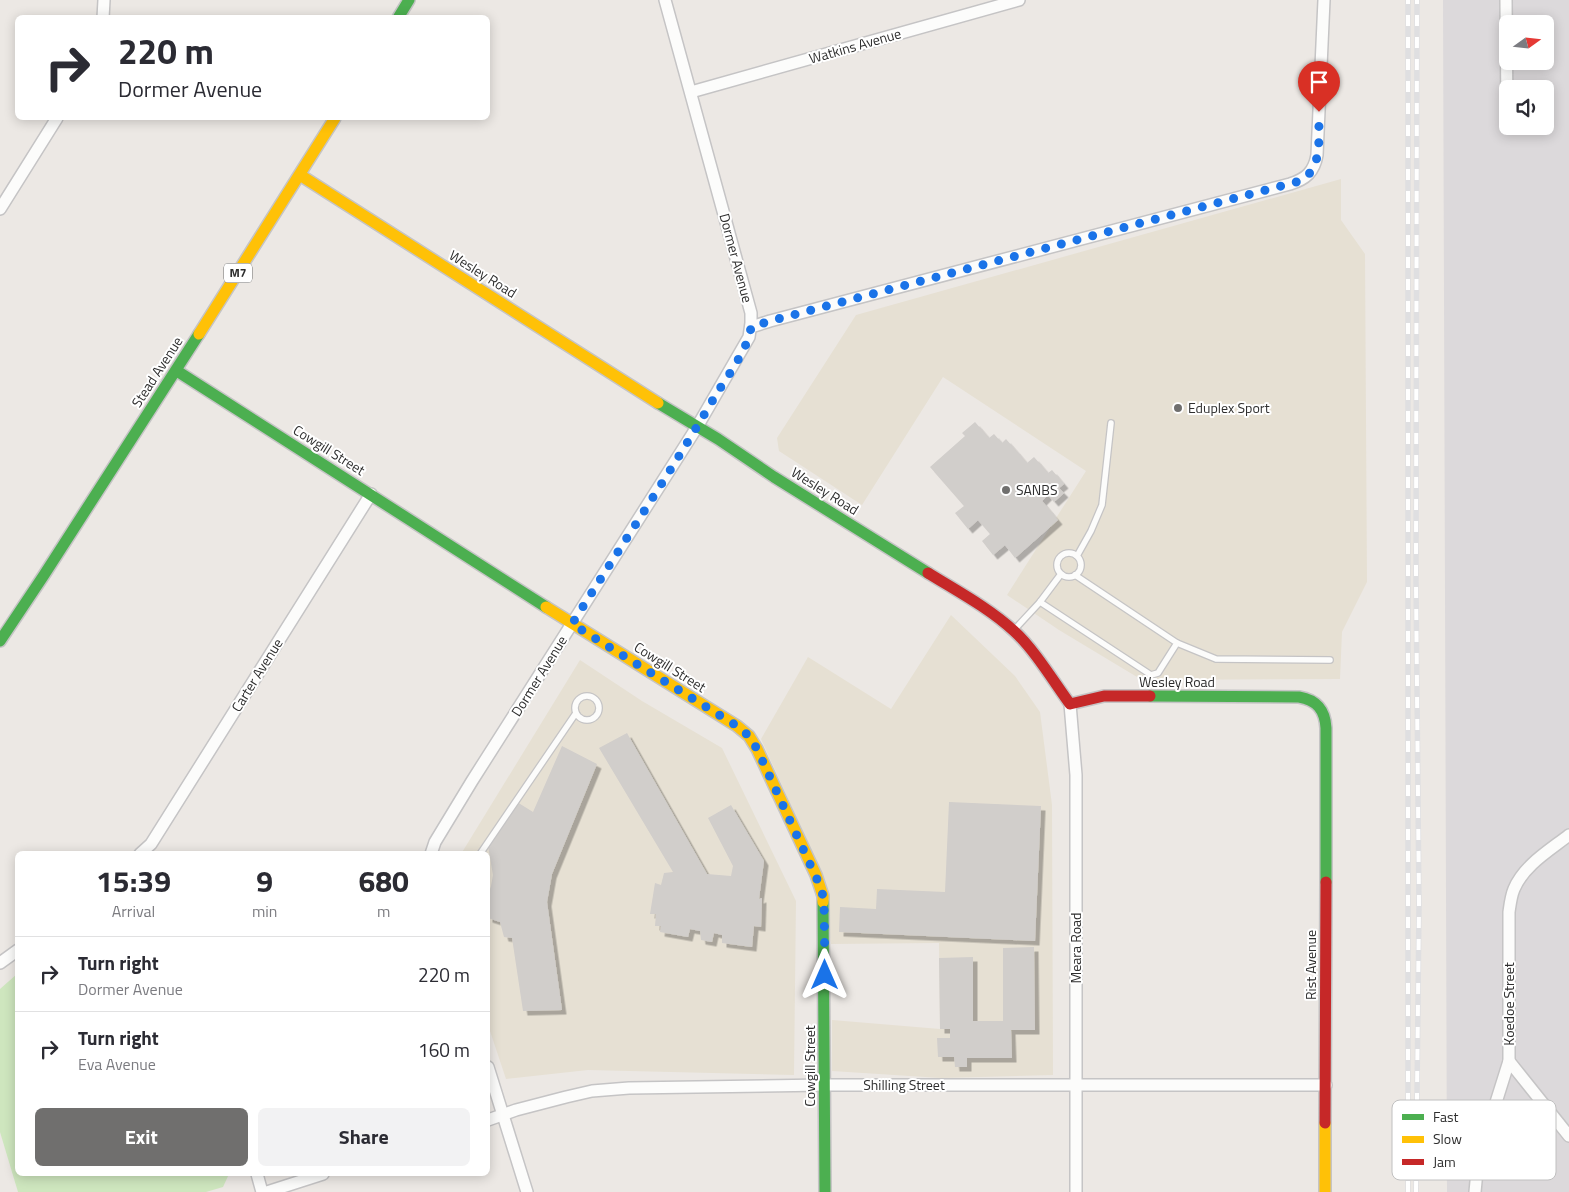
<!DOCTYPE html>
<html lang="en">
<head>
<meta charset="utf-8">
<style>
	:root { --surface:#fff; --page:#f2f2f3; --text:#2b2b33; --muted:#7c7c81; --line:#e1e1e2; --accent:#706f6e }
	body { margin:0; font-family:"Titillium Web",sans-serif; background:var(--page); color:var(--text); height:100vh; display:flex; flex-direction:column; font-size:19px; white-space:nowrap }
	* { box-sizing:border-box; margin:0 }
	p { font-size:16px; color:var(--muted) }
	.icon { flex:none; width:28px; height:28px; fill:none; stroke:currentColor; stroke-width:2; stroke-linecap:round; stroke-linejoin:round }
	.map { position:relative; flex:1; overflow:hidden }
	.panel { position:absolute; left:15px; top:851px; width:475px; height:325px; display:flex; flex-direction:column; background:var(--surface); border-radius:8px; box-shadow:0 2px 12px #0003 }
	.panel>* { flex:none }
	.hud { position:absolute; left:15px; top:15px; width:475px; height:105px; border-radius:8px; box-shadow:0 2px 12px #0003; background:#fff; color:var(--text); overflow:hidden }
	.needle { width:32px; rotate:75deg }
	.buttons { position:absolute; left:1499px; top:15px; display:grid; gap:10px }
	.buttons a { display:grid; place-items:center; width:55px; height:55px; border-radius:8px; background:var(--surface); box-shadow:0 2px 12px #0003; font-size:25px }
	.pin { position:absolute; display:grid; place-items:center; width:42px; height:42px; color:#fff; margin:-51px -21px; border-radius:50% 50% 50% 0; rotate:-45deg; box-shadow:0 0 5px #0007 }
	.pin .icon { rotate:45deg }
	.me { position:absolute; width:55px; margin:-28px; rotate:0deg; stroke-linejoin:round; filter:drop-shadow(0 0 4px #0008) }
	.turn { display:flex; align-items:center; gap:18px; height:105px; padding:0 20px; font-size:22px }
	.turn .icon { width:65px; height:65px; stroke-width:2.5 }
	.turn b { display:block; font-size:35px; line-height:42px }
	.eta { display:flex; justify-content:space-evenly; align-items:center; height:85px; text-align:center }
	.eta b { font-size:30px; font-weight:700; line-height:35px }
	.action { display:flex; gap:10px; margin-top:auto; padding:10px 20px }
	.action a { flex:1; height:58px; border-radius:8px; background:var(--accent); color:#fff; font-size:20px; font-weight:700; line-height:58px; text-align:center }
	.action a+a { background:var(--page); color:var(--text) }
	ul { padding:0; list-style:none }
	li { display:flex; align-items:center; gap:15px; height:75px; padding:0 20px; border-top:1px solid var(--line) }
	li div { flex:1 }
	li b { display:block; font-size:19px }
	li em { font-style:normal }
	.map>svg:first-child { display:block }
	.industrial { fill:#dcd9db; fill-rule:evenodd }
	.education { fill:#e6e0d3 }
	.green { fill:#cee6be }
	.building { fill:#d1cecb; filter:url(#shadow) }
	.lines { fill:none; stroke-linecap:round; stroke-linejoin:round }
	.lane-casing { stroke:#c5c4c5; stroke-width:8 }
	.street-casing { stroke:#c5c4c5; stroke-width:14 }
	.fast-casing { stroke:#c5c4c5; stroke-width:14 }
	.slow-casing { stroke:#c5c4c5; stroke-width:14 }
	.jam-casing { stroke:#c5c4c5; stroke-width:14 }
	.lane { stroke:#fcfcfb; stroke-width:5.5 }
	.street { stroke:#fcfcfb; stroke-width:11 }
	.fast { stroke:#4caf50; stroke-width:11 }
	.slow { stroke:#ffc107; stroke-width:11 }
	.jam { stroke:#c62828; stroke-width:11 }
	.rail-casing { stroke:#dfdfe1; stroke-width:5.5 }
	.rail { stroke:#fff; stroke-width:4; stroke-dasharray:11; stroke-linecap:butt }
	.route { stroke:#1a73e8; stroke-width:9; stroke-dasharray:0 16.2 }
	.poi-dot { fill:#706f6e; stroke:#fff; stroke-width:2 }
	.labels { text-anchor:middle; stroke-width:4; stroke-linejoin:round; paint-order:stroke }
	.shield { fill:#fff; stroke:#6d6d6d; stroke-width:1 }
	.shield-label { font-size:12px; font-weight:bold; fill:#2e2e2e }
	.street-label { font-size:14px; fill:#2e2e2e; stroke:#fff }
	.poi-label { font-size:14px; fill:#2e2e2e; stroke:#fff; text-anchor:start }
	.key { fill:#fff; stroke:#c0c0c0; stroke-width:1 }
	.key-label { font-size:14px; fill:#2e2e2e }
</style>
</head>
<body>
<div class="map">
<svg width="1569" height="1192" viewBox="0 0 1569 1192">
	<defs>
		<filter id="shadow"><feDropShadow dx="4.5" dy="4.5" stdDeviation="0" flood-color="#0004"/></filter>
	</defs>
	<rect width="100%" height="100%" fill="#ece8e4"/>
	<path class="industrial" d="M1443 0H1569V1192H1447ZM1508 24H1545V61H1508ZM1508 89H1545V126H1508Z"/>
	<g class="education">
		<path d="M1341 179V220L1365 254 1367 582 1342 632 1340 679 1142 680 1059 630 1007 595 1086 471 943 377 862 505 779 451 777 438 856 315Z"/>
		<path d="M951 615 1015 676 1040 712 1052 805 1053 1075 941 1078 832 1071V1020L940 1029 939 943 831 944 818 865 761 739 808 657 891 709Z"/>
		<path d="M580 660 642 701 722 748 796 901 794 1075 588 1070 506 1079 488 1025V854H461Z"/>
	</g>
	<path class="green" d="M17 974 18 1174H229L223 1187 206 1192H18L0 1132V989Z"/>
	<g class="building">
		<path d="M975 422 989 438 994 434 1002 443 1006 439 1027 463 1034 457 1048 473 1052 470 1064 484 1059 488 1064 493 1054 502 1048 495 1042 501 1058 520 1015 558 1005 545 993 555 982 541 990 534 978 520 968 529 955 513 964 506 930 467 965 436 962 433Z"/>
		<path d="M627 733 707 874 731 876 733 866 708 818 731 805 764 861 759 899 762 898 761 927 754 926 752 947 722 943V935L714 933 712 942 701 940 700 931 690 929 688 937 660 932 661 926H655L656 914H650L655 883 661 885 664 873 673 872 599 748Z"/>
		<path d="M562 746 597 764 552 874 547 902 562 1010 523 1011 512 938 504 937 500 922 488 918V895L491 886 493 875 488 846 517 802 533 812Z"/>
		<path d="M949 802 1041 806 1035 941 839 932 840 907 876 909 877 889 945 892Z"/>
		<path d="M1034 947 1035 1030H1011L1012 1058H967V1067H955L954 1057H938L937 1038H950V1029H940L939 958 973 957V1021H1003V948Z"/>
	</g>
	<g class="lines">
		<g class="lane-casing">
			<g id="lane">
				<circle cx="1069" cy="565" r="12"/>
				<path d="M1077 556 1091 531 1102 505 1111 423"/>
				<path d="M1040 602 1151 675 1158 673 1177 643 1075 575"/>
				<path d="M1015 629 1040 602 1061 574"/>
				<path d="M1177 643 1216 659 1330 660"/>
				<circle cx="587" cy="708" r="12"/>
				<path d="M480 854 576 713"/>
			</g>
		</g>
		<g class="street-casing">
			<g id="street">
				<path d="M1506 0 1507 114"/>
				<path d="M103 18 104 0"/>
				<path d="M691 92 1019 0"/>
				<path d="M0 209 57 118"/>
				<path d="M751 327 770 321 1290 184C1306 179 1314 172 1317 155L1324 0"/>
				<path d="M1070 704 1076 775V1192"/>
				<path d="M140 854 151 844 371 494"/>
				<path d="M431 854 435 842 472 781 697 427 749 337 751 323V313L665 0"/>
				<path d="M0 963 18 950"/>
				<path d="M1509 1061 1569 1136"/>
				<path d="M488 1067 527 1192"/>
				<path d="M488 1120 516 1110 566 1097 592 1091 629 1088 825 1085H1326"/>
				<path d="M1487 1131C1516 1117 1528 1111 1559 1124"/>
				<path d="M257 1174 262 1192"/>
				<path d="M267 1192 323 1174"/>
				<path d="M1475 1192 1477 1171 1487 1131 1509 1061V912C1510 905 1511 896 1514 889 1524 865 1550 850 1569 835"/>
			</g>
		</g>
		<g class="fast-casing">
			<g id="fast">
				<path d="M398 18 409 0"/>
				<path d="M177 371 546 607"/>
				<path d="M658 403 718 439 774 477 928 573"/>
				<path d="M0 641 44 575 199 334"/>
				<path d="M1150 696 1299 697C1317 700 1325 710 1326 728V882"/>
				<path d="M823 902 825 1192"/>
			</g>
		</g>
		<g class="slow-casing">
			<g id="slow">
				<path d="M300 175 658 403"/>
				<path d="M199 334 335 118"/>
				<path d="M546 607 737 726 749 736 757 749 816 875 823 896V902"/>
				<path d="M1325 1192V1123"/>
			</g>
		</g>
		<g class="jam-casing">
			<g id="jam">
				<path d="M928 573C957 591 989 608 1014 631 1034 649 1054 682 1070 704L1104 696H1150"/>
				<path d="M1325 1123 1326 882"/>
			</g>
		</g>
		<use href="#lane" class="lane"/>
		<use href="#street" class="street"/>
		<use href="#fast" class="fast"/>
		<use href="#slow" class="slow"/>
		<use href="#jam" class="jam"/>
		<g class="rail-casing">
			<g id="rail">
				<path d="M1408 1192V0"/>
				<path d="M1416 1192 1419 906 1416 581 1417 0"/>
			</g>
		</g>
		<use href="#rail" class="rail"/>
	</g>
	<g class="lines">
		<path class="route" d="M825 975 824 901 821 888 757 749 749 736 737 726 572 624C619 549 669 475 714 398 726 378 748 350 751 327L770 321 1300 181C1324 168 1318 136 1319 112"/>
	</g>
	<g class="poi-dot">
		<circle cx="1178" cy="408" r="5"/>
		<circle cx="1006" cy="490" r="5"/>
	</g>
	<g class="labels">
		<rect class="shield" x="224" y="263.5" width="28" height="19" rx="4"/>
		<g class="shield-label">
			<text x="238" y="277">M7</text>
		</g>
		<g class="street-label">
			<text transform="translate(855 46) rotate(-16)" y="5">Watkins Avenue</text>
			<text transform="translate(736 258) rotate(75)" y="5">Dormer Avenue</text>
			<text transform="translate(483 274) rotate(32)" y="5">Wesley Road</text>
			<text transform="translate(157 372) rotate(-57)" y="5">Stead Avenue</text>
			<text transform="translate(329 450) rotate(32)" y="5">Cowgill Street</text>
			<text transform="translate(825 491) rotate(32)" y="5">Wesley Road</text>
			<text transform="translate(670 667) rotate(32)" y="5">Cowgill Street</text>
			<text transform="translate(257 675) rotate(-58)" y="5">Carter Avenue</text>
			<text transform="translate(539 676) rotate(-58)" y="5">Dormer Avenue</text>
			<text x="1177" y="687">Wesley Road</text>
			<text transform="translate(1076 948) rotate(-90)" y="5">Meara Road</text>
			<text transform="translate(1311 965) rotate(-90)" y="5">Rist Avenue</text>
			<text transform="translate(1509 1004) rotate(-90)" y="5">Koedoe Street</text>
			<text transform="translate(810 1066) rotate(-90)" y="5">Cowgill Street</text>
			<text x="904" y="1090">Shilling Street</text>
		</g>
		<g class="poi-label">
			<text x="1188" y="413">Eduplex Sport</text>
			<text x="1016" y="495">SANBS</text>
		</g>
	</g>
	<rect x="1392" y="1100" width="164" height="80" rx="8" class="key"/>
	<rect x="1402" y="1114" width="22" height="6" fill="#4caf50"/>
	<rect x="1402" y="1136" width="22" height="7" fill="#ffc107"/>
	<rect x="1402" y="1159" width="22" height="6" fill="#c62828"/>
	<g class="key-label">
		<text x="1433" y="1122">Fast</text>
		<text x="1433" y="1144">Slow</text>
		<text x="1433" y="1167">Jam</text>
	</g>
</svg>
<div class="buttons">
<a><svg class="needle" viewBox="-14 -14 28 28"><path d="M0-13l5 13h-10z" fill="#e53935"/><path d="M0 13l5-13h-10z" fill="#7c7c81"/></svg></a>
<a><svg class="icon" aria-label="sound" viewBox="0 0 24 24"><path d="M4 9h4l5-4v14l-5-4H4zM17 9q2 3 0 6"/></svg></a>
</div>
<div class="pin" style="left:1319px;top:112px;background:#d93025"><svg class="icon" aria-label="arrive" viewBox="0 0 24 24"><path d="M6 21V4h12l-3 4 3 4H6"/></svg></div>
<svg class="me" style="left:825px;top:975px" viewBox="-20 -20 40 40"><path d="M0-17L14 15 0 8-14 15z" fill="#1a73e8" stroke="#fff" stroke-width="4"/></svg>
<div class="hud">
<div class="turn"><svg class="icon" aria-label="right" viewBox="0 0 24 24"><path d="M7 20v-9h11M14 6l5 5-5 5"/></svg><div><b>220 m</b>Dormer Avenue</div></div>
</div>
<section class="panel">
<div class="eta">
<div><b>15:39</b><p>Arrival</p></div>
<div><b>9</b><p>min</p></div>
<div><b>680</b><p>m</p></div>
</div>
<ul>
<li><svg class="icon" aria-label="right" viewBox="0 0 24 24"><path d="M7 20v-9h11M14 6l5 5-5 5"/></svg><div><b>Turn right</b><p>Dormer Avenue</p></div><em>220 m</em></li>
<li><svg class="icon" aria-label="right" viewBox="0 0 24 24"><path d="M7 20v-9h11M14 6l5 5-5 5"/></svg><div><b>Turn right</b><p>Eva Avenue</p></div><em>160 m</em></li>
</ul>
<div class="action"><a>Exit</a><a>Share</a></div>
</section>
</div>
</body>
</html>
